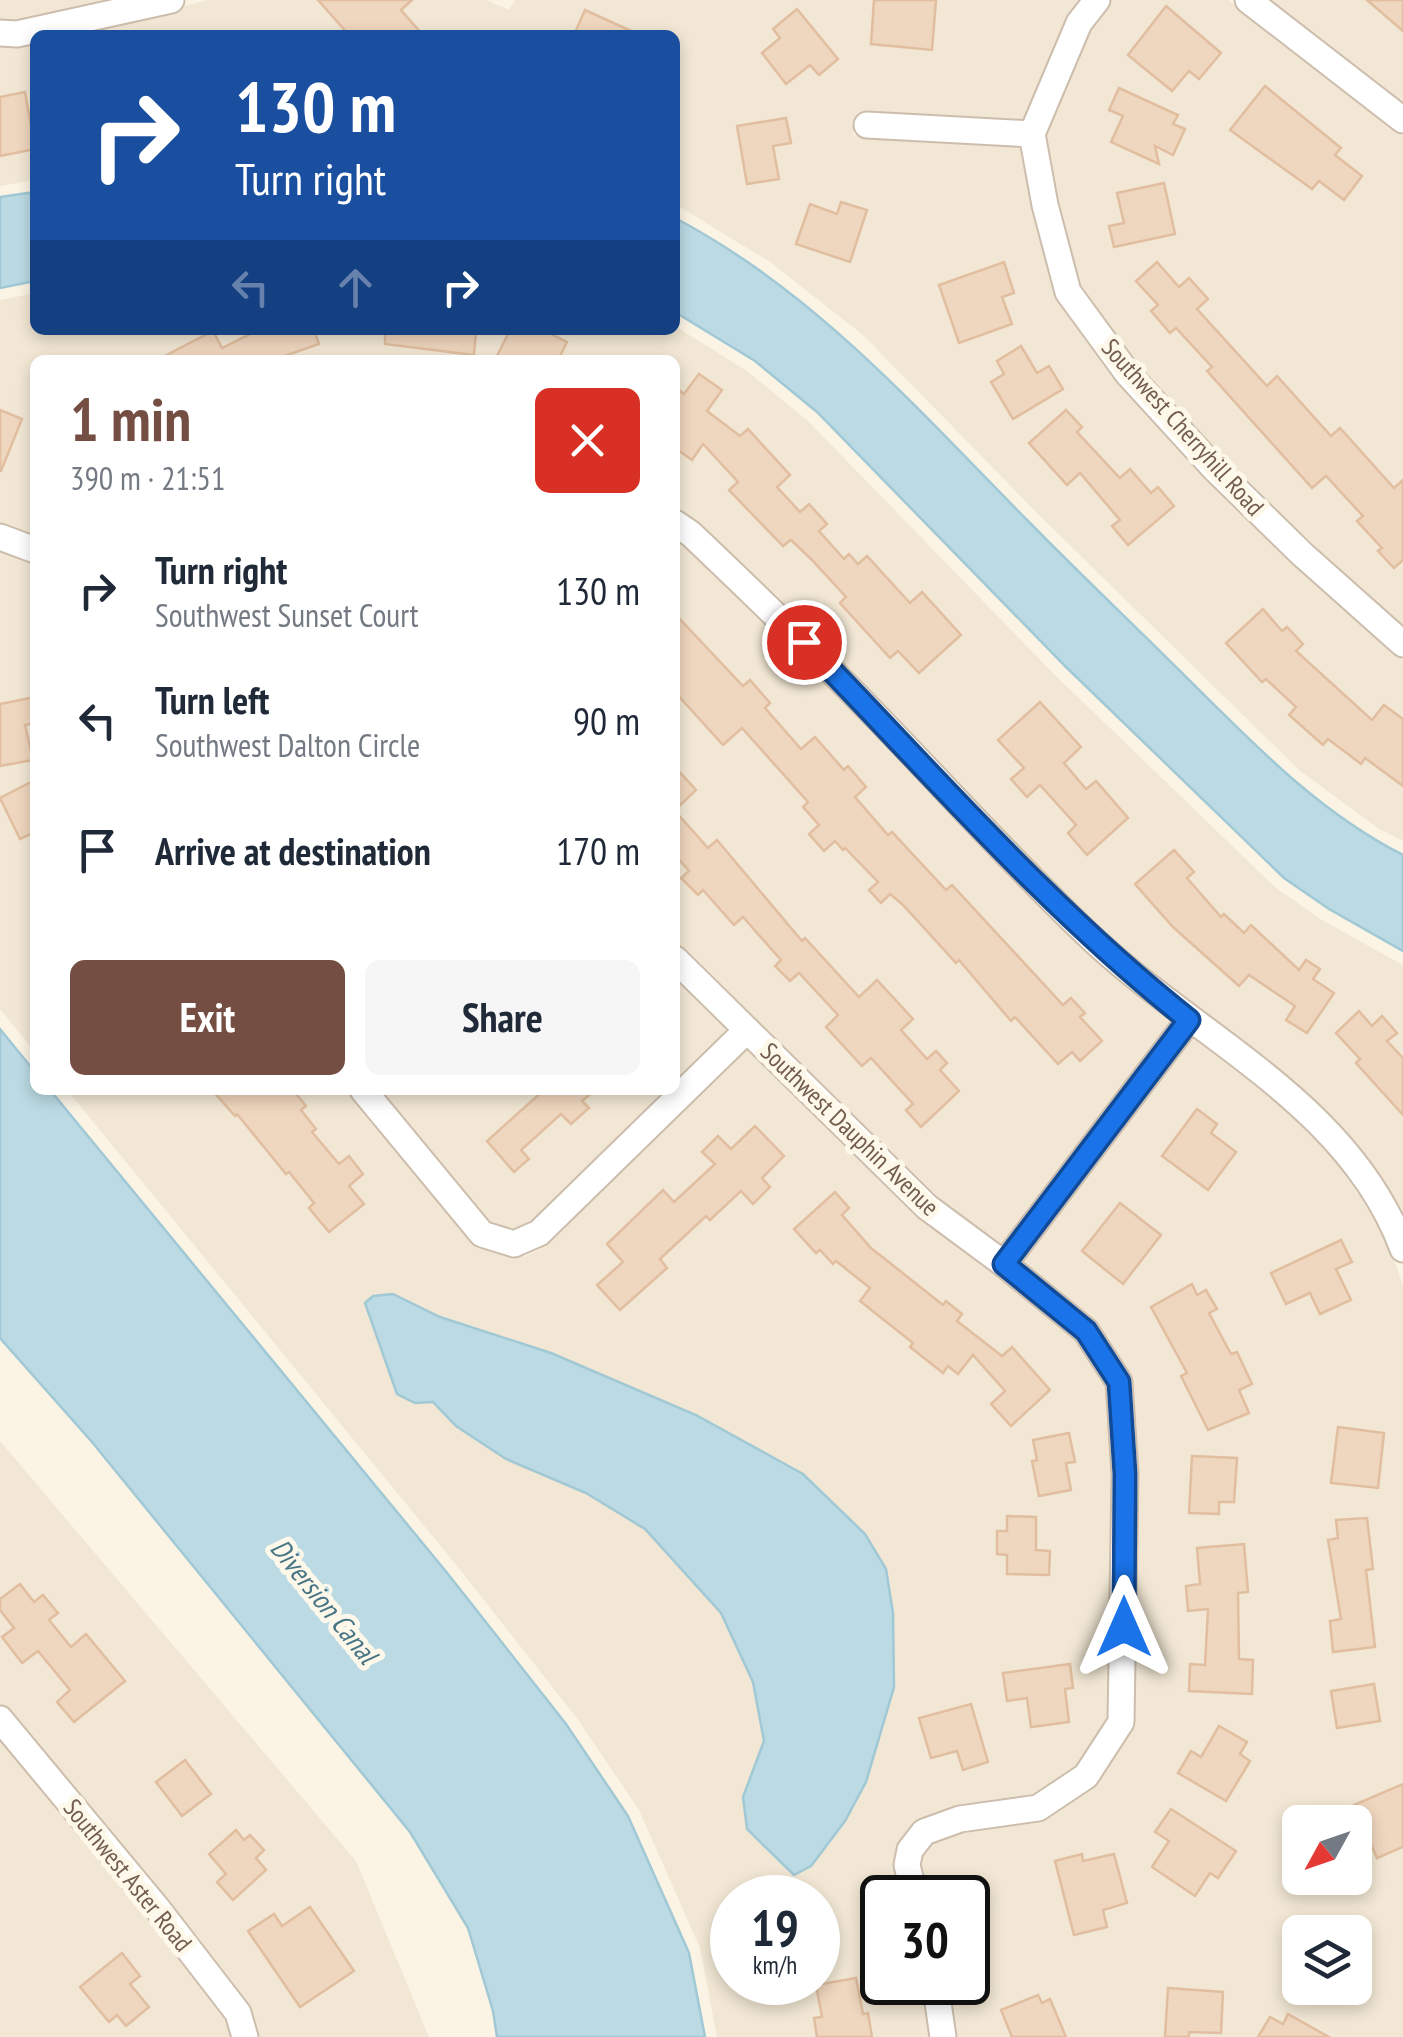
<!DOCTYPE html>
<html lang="en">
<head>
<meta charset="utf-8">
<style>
	:root { --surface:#fff; --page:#f6f6f7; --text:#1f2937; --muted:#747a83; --accent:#754e43 }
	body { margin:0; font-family:"PT Sans Narrow",sans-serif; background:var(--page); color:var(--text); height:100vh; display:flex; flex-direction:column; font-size:38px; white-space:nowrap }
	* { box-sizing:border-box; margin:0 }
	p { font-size:32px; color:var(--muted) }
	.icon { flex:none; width:55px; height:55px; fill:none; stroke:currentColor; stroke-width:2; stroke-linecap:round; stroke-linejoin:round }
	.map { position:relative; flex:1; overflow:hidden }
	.drawer { position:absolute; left:30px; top:355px; width:650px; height:740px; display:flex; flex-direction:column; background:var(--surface); border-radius:15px; box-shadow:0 5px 15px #0003 }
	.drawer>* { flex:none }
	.hud { position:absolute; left:30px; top:30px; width:650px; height:305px; border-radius:15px; box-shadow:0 5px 15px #0003; background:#1a4fa0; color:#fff; overflow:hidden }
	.needle { width:65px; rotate:230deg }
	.buttons { position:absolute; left:1282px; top:1805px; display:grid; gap:20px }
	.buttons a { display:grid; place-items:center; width:90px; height:90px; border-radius:15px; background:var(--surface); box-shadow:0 5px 15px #0003; font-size:50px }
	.speed { position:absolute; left:710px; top:1875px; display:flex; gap:20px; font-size:50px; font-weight:700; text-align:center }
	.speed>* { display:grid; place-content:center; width:130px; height:130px; border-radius:50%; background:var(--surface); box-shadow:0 5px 15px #0003; line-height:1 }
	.speed small { font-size:25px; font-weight:400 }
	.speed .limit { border:5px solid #111; border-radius:15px; background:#fff; color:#111 }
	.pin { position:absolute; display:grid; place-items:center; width:85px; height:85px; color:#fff; margin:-42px; border:5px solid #fff; border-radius:50%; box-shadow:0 2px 10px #0007 }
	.me { position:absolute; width:110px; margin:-55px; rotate:0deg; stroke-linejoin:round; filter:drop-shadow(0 0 8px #0008) }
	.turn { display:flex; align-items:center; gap:35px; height:210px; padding:0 40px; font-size:45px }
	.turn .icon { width:130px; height:130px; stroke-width:2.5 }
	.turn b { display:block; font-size:70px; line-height:85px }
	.lanes { display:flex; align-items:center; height:95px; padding:0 40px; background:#0003; justify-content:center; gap:50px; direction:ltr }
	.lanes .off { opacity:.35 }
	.round { display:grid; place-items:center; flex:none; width:105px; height:105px; border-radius:15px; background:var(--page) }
	.summary { display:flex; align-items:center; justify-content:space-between; height:170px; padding:0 40px }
	h1 { font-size:60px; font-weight:700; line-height:75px; color:var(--accent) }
	.action { display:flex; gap:20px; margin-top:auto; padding:20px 40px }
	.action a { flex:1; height:115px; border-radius:15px; background:var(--accent); color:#fff; font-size:40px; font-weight:700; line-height:115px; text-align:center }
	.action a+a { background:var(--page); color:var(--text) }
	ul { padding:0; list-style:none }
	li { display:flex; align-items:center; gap:30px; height:130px; padding:0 40px }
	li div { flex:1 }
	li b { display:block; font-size:38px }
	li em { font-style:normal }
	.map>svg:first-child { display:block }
	.residential { fill:#f2e7d4; fill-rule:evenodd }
	.water { fill:#bbdae4; stroke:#a1c8d5; stroke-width:2.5 }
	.building { fill:#efd6be; stroke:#e1be9f; stroke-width:2.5 }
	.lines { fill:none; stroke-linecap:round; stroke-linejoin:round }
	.street-casing { stroke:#ccbdac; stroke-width:29 }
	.street { stroke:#fff; stroke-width:25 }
	.route-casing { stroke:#114b97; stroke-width:25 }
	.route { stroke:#1a73e8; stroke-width:18 }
	.labels { text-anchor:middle; stroke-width:10; stroke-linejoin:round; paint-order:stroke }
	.street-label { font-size:25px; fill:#735d4c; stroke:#fef8eb }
	.water-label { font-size:28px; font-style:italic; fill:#477585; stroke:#fef8eb }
</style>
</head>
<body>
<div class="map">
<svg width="1403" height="2037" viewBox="0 0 1403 2037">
	<rect width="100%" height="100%" fill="#fbf4e5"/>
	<g class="residential">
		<path d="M0 0H122L17 22 0 21Z"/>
		<path d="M208 0H486L509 10 515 0H1082L1025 121 858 112 853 135 1022 145 1056 296 1205 476 1293 563 1403 660V841L1379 829 1299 770 1038 514 863 335 770 262 675 204V35H69Z"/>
		<path d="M1111 0H1228L1403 136V629L1223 459 1138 366 1080 286 1057 201 1045 134 1089 28Z"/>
		<path d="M1269 0H1403V103L1378 83Z"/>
		<path d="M35 42V180L0 186V45Z"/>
		<path d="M35 293V330H675V326L747 371 808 421 1055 675 1276 888 1322 920 1403 965V1212L1347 1133 1325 1109 1139 964 1097 926 982 813 790 610 700 525 675 508V360H35V537L0 524V300Z"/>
		<path d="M675 538 771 628 964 830 1078 944 1173 1023 1002 1247 936 1198 675 941Z"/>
		<path d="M0 551 35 563V1052L0 1009Z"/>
		<path d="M675 977 730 1031 675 1085Z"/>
		<path d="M1191 1036 1282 1105 1328 1149 1385 1235 1403 1285V2037H955L948 1983 968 1982V1898L928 1897 920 1864 921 1853 932 1841 961 1831 1038 1819 1133 1721 1137 1473 1131 1380 1094 1321 1020 1261ZM1300 1822H1355V1878H1300ZM1300 1932H1355V1988H1300Z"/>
		<path d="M747 1047 918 1216 996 1274 1076 1339 1107 1387 1113 1476 1109 1719 1077 1768 1034 1796 934 1814 911 1826 898 1842 896 1868 902 1897 882 1898V1982L922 1983 930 2037H717L700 1948 639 1810 576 1717 457 1566 67 1090H347L475 1244 498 1254H521L524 1257 541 1249V1246ZM393 1294 440 1317 551 1353 696 1415 803 1474 865 1534 886 1569 893 1613 894 1687 845 1821 840 1825 743 1797 764 1741 753 1682 721 1613 645 1529 586 1493 456 1426 433 1402ZM732 1898H818V1982H732Z"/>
		<path d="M379 1090H670L532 1224 515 1231 490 1224Z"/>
		<path d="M0 1441 356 1861 429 2037H0Z"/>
	</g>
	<g class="water">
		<path d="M35 192V281L0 288V197Z"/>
		<path d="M675 218C816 292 920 412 1030 523 1082 576 1135 626 1187 678 1254 744 1318 812 1403 855V951L1329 909 1284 878 1065 666 817 412 755 361 675 312Z"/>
		<path d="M0 1029 35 1072V1090H50L448 1574 566 1724 628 1816 689 1953 705 2037H497L493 2011 468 1928 410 1832 92 1442 0 1338Z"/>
		<path d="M393 1294 440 1317 551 1353 696 1415 803 1474 865 1534 886 1569 893 1613 894 1687 866 1782 845 1821 811 1866 794 1875 747 1829 743 1797 764 1741 753 1682 721 1613 645 1529 586 1493 506 1459 456 1426 433 1402 415 1403 397 1394 365 1303 373 1296Z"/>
	</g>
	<g class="building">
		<path d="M318 0H412L401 10 423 35H349Z"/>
		<path d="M874 0H936L932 50 871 44Z"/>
		<path d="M1367 0H1403V31Z"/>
		<path d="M1166 6 1221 53 1199 79 1189 71 1172 91 1128 55Z"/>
		<path d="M797 9 838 59 819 75 810 65 786 84 762 53 780 38 773 29Z"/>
		<path d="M585 10 640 35H574Z"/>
		<path d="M1265 86 1341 148 1335 155 1362 176 1344 200 1319 181 1312 189 1230 130Z"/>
		<path d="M1119 88 1178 115 1173 124 1185 129 1173 155 1155 146 1159 164 1111 142 1123 116 1109 110Z"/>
		<path d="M25 92 35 149 0 156V97Z"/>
		<path d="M786 118 791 143 773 146 779 179 747 184 737 126Z"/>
		<path d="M1164 183 1175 234 1114 247 1109 226 1124 223 1117 193Z"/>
		<path d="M841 202 867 210 850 262 796 244 810 204 837 214Z"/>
		<path d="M1004 262 1014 293 1002 297 1012 324 959 343 939 285Z"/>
		<path d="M1157 262 1179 287 1189 278 1208 299 1197 309 1267 386 1277 376 1331 436 1340 428 1394 488 1403 480V560L1394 568 1378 551 1382 548 1357 521 1363 516 1326 476 1312 488 1207 371 1212 367 1176 328 1170 333 1151 311 1158 305 1136 281Z"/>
		<path d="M258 330H314L319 344 273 360H157L213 331 222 348Z"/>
		<path d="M385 330H476L474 355 385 344Z"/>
		<path d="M510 330H543L567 342 558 360H495Z"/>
		<path d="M1021 346 1037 373 1049 366 1063 389 1013 419 991 382 1004 374 997 361Z"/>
		<path d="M699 374 722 390 707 411 740 436 748 429 790 475 777 487 800 512 809 504 827 524 819 531 844 559 849 554 858 564 867 556 910 603 922 592 961 635 919 673 898 651 890 658 840 603 846 597 811 559 791 540 783 546 750 512 729 490 738 482 703 444 692 460 675 448V387L684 394Z"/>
		<path d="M0 410 22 419 1 471H0Z"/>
		<path d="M1066 410 1082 427 1077 432 1120 478 1130 469 1151 493 1158 487 1174 506 1128 545 1112 526 1120 520 1080 473 1067 485 1029 443Z"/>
		<path d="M1263 609 1282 631 1287 627 1303 644 1296 651 1372 720 1384 705 1403 719V786L1365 758 1361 764 1328 739 1323 745 1289 715 1296 707 1266 679 1262 682 1226 643Z"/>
		<path d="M675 614 743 686 750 680 770 703 765 708 801 749 815 737 844 770 848 766 866 787 855 797 888 835 892 832 946 890 952 885 1063 1005 1071 998 1085 1013 1080 1017 1102 1041 1080 1061 1072 1052 1058 1064 1015 1017 1011 1021 959 960 956 963 903 905 890 894 881 903 869 890 878 882 845 848 843 850 835 841 824 851 809 834 819 825 803 807 808 802 742 728 723 745 675 692Z"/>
		<path d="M35 697V723L25 725 33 760 0 766V704Z"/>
		<path d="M1040 702 1081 747 1064 763 1086 789 1096 781 1128 818 1087 855 1068 833 1076 825 1040 785 1027 797 1011 779 1024 768 998 740Z"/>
		<path d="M675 767 696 790 675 810Z"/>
		<path d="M35 780V832L20 839 0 798Z"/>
		<path d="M675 811 708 848 717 840 802 941 805 938 859 997 877 980 913 1019 901 1030 927 1059 936 1051 947 1063 940 1070 959 1091 921 1127 906 1110 913 1104 871 1058 862 1066 826 1027 838 1015 799 973 790 981 775 966 781 960 743 917 734 925 703 890 698 895 681 878 689 871 675 855Z"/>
		<path d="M1174 850 1194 872 1187 878 1221 917 1224 914 1244 933 1251 925 1299 970 1306 960 1320 969 1313 979 1334 993 1307 1033 1286 1020 1295 1006 1249 975 1239 986 1173 927 1135 884Z"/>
		<path d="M1359 1011 1372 1026 1382 1016 1397 1033 1387 1041 1403 1058V1115L1356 1063 1360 1059 1336 1033Z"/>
		<path d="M212 1090H293L306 1106 301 1110 316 1129 312 1132 339 1164 349 1156 363 1174 349 1186 364 1204 329 1232 309 1208 314 1203 289 1172 286 1174 237 1114 235 1116Z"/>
		<path d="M544 1090H595L582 1101 589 1108 571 1124 561 1114 521 1150 529 1159 514 1172 487 1141Z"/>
		<path d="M1197 1109 1217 1124 1211 1133 1236 1152 1208 1190 1162 1156Z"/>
		<path d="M755 1126 784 1156 762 1178 770 1187 753 1204 741 1191 710 1220 706 1216 660 1259 667 1268 620 1310 597 1285 623 1262 607 1244 663 1190 674 1202 715 1164 702 1152 718 1136 731 1149Z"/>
		<path d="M835 1192 849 1208 842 1215 871 1248 943 1305 946 1301 962 1314 957 1321 1002 1356 1012 1347 1050 1390 1011 1426 991 1404 1005 1391 973 1355 958 1374 948 1366 943 1373 910 1347 913 1343 860 1301 870 1288 836 1261 833 1264 820 1250 816 1253 794 1229Z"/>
		<path d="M1120 1203 1161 1235 1123 1284 1082 1251Z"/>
		<path d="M1341 1240 1352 1262 1336 1269 1351 1300 1320 1314 1310 1293 1286 1304 1271 1273Z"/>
		<path d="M1192 1284 1197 1295 1206 1290 1217 1309 1209 1313 1231 1354 1237 1352 1252 1384 1239 1390 1249 1413 1208 1430 1181 1376 1187 1373 1151 1307Z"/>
		<path d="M1338 1427 1384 1433 1378 1488 1331 1483Z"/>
		<path d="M1069 1433 1075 1462 1066 1463 1071 1490 1039 1496 1032 1461 1037 1460 1033 1440Z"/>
		<path d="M1192 1456 1237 1458 1234 1502H1219V1514L1189 1513Z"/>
		<path d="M1007 1516 1036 1517V1550L1050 1551 1049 1575 1007 1574V1555L997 1554V1531H1007Z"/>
		<path d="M1367 1518 1373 1569 1366 1570 1375 1647 1333 1652 1330 1621 1341 1619 1328 1540 1338 1538 1336 1520Z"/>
		<path d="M1244 1544 1248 1592 1238 1593 1239 1659 1253 1660 1252 1694 1189 1691 1190 1664 1205 1665 1208 1609 1188 1611 1186 1586 1200 1584 1197 1548Z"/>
		<path d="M20 1584 34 1602 43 1595 58 1613 49 1620 71 1647 86 1634 125 1681 74 1722 57 1702 70 1690 38 1651 22 1663 2 1637 14 1628 0 1610V1599Z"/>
		<path d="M1070 1664 1073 1688 1065 1689 1069 1722 1031 1727 1027 1698 1007 1701 1003 1673Z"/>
		<path d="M1374 1684 1380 1721 1337 1728 1331 1691Z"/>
		<path d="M971 1704 988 1762 963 1770 957 1751 931 1758 919 1718Z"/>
		<path d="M1219 1726 1247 1742 1240 1754 1250 1761 1226 1801 1178 1773 1191 1751 1201 1757Z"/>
		<path d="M185 1760 211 1794 182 1816 156 1782Z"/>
		<path d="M1403 1784V1847L1377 1858 1354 1805Z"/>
		<path d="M1171 1809 1236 1851 1218 1878 1210 1873 1195 1896 1152 1867 1169 1841 1155 1832Z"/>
		<path d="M236 1830 244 1840 250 1835 264 1850 256 1858 266 1870 233 1900 217 1882 226 1874 209 1854Z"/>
		<path d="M1082 1854 1083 1861 1114 1854 1127 1903 1103 1910 1107 1927 1074 1935 1055 1861Z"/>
		<path d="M310 1907 354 1971 300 2007 248 1931 274 1914 282 1926Z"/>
		<path d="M122 1953 140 1976 130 1984 149 2007 126 2026 117 2015 109 2022 80 1987Z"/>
		<path d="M856 1978 863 2014 868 2013 872 2037H817L814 2018 822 2017 816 1985Z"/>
		<path d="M1168 1988 1223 1992 1221 2033 1189 2032V2037H1165Z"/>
		<path d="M1038 1995 1042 2003 1050 1999 1066 2037H1012L1001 2010Z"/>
		<path d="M1288 2014 1329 2037H1258L1270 2017 1283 2024Z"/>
	</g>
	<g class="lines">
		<g class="street-casing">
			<g id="street">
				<path d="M1097 0 1079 23 1032 134 1045 205 1068 292 1128 374 1214 468 1302 554 1403 644"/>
				<path d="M1248 0 1403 120"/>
				<path d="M0 33 17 34 171 0"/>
				<path d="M867 125 1032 134"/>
				<path d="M675 523 691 534C751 591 811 649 869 709 941 783 1010 860 1085 932 1192 1036 1348 1101 1403 1249"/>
				<path d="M0 537 35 550"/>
				<path d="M675 959 927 1207 1004 1264 1086 1331 1119 1382 1125 1474 1121 1722 1086 1776 1038 1808 960 1819 924 1832 910 1850 907 1865 915 1898"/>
				<path d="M363 1090 482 1234 514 1244 539 1233 747 1030"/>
				<path d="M1004 1264 1189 1020"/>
				<path d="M0 1719 157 1908 238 2013 245 2037"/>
				<path d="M935 1982 943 2037"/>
			</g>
		</g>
		<use href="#street" class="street"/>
	</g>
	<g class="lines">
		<g class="route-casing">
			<path id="route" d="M804 642C930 771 1047 908 1189 1020L1004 1264 1086 1331 1119 1382 1125 1474 1124 1627"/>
		</g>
		<use href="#route" class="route"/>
	</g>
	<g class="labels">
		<g class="street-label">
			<text transform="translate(1183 427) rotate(48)" y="9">Southwest Cherryhill Road</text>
			<text transform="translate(850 1129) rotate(44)" y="9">Southwest Dauphin Avenue</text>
			<text transform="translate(128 1875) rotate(51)" y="9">Southwest Aster Road</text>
		</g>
		<g class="water-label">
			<text transform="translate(324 1601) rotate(51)" y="10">Diversion Canal</text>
		</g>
	</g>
</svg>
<div class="buttons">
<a><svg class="needle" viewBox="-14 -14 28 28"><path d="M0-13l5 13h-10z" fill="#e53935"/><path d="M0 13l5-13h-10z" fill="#747a83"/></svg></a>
<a><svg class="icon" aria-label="layers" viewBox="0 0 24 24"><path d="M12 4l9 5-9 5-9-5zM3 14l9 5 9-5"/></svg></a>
</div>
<div class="speed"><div>19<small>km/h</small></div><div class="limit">30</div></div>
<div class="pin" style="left:804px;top:642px;background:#d93025"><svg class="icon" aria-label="arrive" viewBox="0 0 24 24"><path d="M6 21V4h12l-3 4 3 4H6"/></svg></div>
<svg class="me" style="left:1124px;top:1627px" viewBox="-20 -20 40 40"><path d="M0-17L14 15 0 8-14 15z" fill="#1a73e8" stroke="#fff" stroke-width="4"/></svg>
<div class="hud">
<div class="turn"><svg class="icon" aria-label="right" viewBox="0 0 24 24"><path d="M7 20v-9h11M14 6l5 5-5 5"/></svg><div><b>130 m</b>Turn right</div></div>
<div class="lanes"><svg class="icon off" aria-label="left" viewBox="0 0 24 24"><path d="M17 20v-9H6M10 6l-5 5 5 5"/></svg><svg class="icon off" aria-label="ahead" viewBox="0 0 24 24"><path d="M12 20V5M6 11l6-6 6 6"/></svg><svg class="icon" aria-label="right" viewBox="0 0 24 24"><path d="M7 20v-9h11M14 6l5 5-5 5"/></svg></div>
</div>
<section class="drawer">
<div class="summary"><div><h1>1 min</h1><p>390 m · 21:51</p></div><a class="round" style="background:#d93025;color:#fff"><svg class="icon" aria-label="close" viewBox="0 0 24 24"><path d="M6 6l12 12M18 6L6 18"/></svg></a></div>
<ul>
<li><svg class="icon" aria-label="right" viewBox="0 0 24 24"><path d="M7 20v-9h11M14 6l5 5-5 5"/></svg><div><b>Turn right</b><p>Southwest Sunset Court</p></div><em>130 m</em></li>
<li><svg class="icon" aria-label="left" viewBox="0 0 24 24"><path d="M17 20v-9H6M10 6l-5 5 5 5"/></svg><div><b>Turn left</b><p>Southwest Dalton Circle</p></div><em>90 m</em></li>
<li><svg class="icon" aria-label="arrive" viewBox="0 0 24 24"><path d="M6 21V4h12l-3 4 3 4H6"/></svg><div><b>Arrive at destination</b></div><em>170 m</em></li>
</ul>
<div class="action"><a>Exit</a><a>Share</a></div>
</section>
</div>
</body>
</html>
